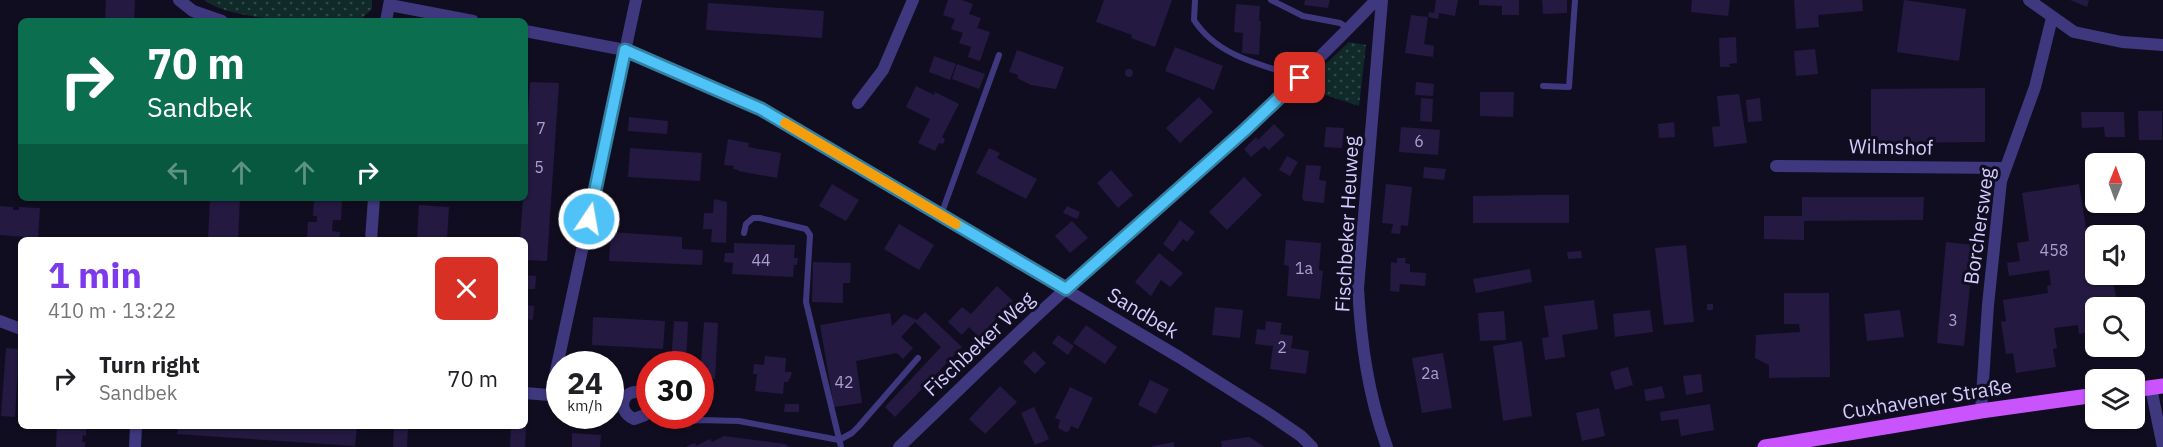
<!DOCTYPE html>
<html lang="en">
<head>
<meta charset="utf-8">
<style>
	:root { --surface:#fff; --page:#f2f2f2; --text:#202124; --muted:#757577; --accent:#7c3aed }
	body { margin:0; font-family:"IBM Plex Sans",sans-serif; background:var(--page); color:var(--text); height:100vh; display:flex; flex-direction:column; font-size:22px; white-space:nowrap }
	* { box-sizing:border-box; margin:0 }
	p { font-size:20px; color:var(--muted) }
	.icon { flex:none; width:33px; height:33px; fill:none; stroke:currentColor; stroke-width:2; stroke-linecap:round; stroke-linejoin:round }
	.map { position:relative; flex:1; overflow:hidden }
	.drawer { position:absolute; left:18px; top:237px; width:510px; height:192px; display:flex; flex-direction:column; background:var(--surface); border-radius:9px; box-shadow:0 2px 4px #0004 }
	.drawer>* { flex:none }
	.guide { position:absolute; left:18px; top:18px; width:510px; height:183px; border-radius:9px; box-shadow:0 2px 4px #0004; background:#0b6e4f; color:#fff; overflow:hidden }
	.needle { width:39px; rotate:1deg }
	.fabs { position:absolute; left:2085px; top:153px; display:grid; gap:12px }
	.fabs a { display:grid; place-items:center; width:60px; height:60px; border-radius:9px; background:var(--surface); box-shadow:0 2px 4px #0004; font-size:30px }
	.speed { position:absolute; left:546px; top:351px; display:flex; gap:12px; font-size:30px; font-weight:700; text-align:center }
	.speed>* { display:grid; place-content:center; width:78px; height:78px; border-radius:50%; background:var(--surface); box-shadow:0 2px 4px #0004; line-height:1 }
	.speed small { font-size:15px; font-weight:400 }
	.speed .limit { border:9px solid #d22; background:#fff; color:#111 }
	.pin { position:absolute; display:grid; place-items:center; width:51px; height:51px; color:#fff; margin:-26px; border-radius:12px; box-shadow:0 3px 9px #0006 }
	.me { position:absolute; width:66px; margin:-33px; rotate:12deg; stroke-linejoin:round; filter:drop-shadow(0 0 4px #0008) }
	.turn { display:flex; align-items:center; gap:21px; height:126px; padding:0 30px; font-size:27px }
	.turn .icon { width:78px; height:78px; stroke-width:2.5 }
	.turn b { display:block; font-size:42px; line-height:51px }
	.lanes { display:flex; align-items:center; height:57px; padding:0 30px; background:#0003; justify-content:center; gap:30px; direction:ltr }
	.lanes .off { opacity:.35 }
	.round { display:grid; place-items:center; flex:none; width:63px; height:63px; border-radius:9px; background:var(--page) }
	.headline { display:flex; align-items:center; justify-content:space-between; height:102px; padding:0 30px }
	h1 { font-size:36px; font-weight:800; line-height:45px; color:var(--accent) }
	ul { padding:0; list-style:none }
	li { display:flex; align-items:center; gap:18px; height:78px; padding:0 30px }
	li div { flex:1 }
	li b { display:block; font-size:22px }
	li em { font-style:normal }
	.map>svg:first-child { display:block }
	.grass { fill:url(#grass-dots) }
	.building { fill:#241941 }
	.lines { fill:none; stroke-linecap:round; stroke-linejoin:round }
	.lane { stroke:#3f387f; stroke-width:6 }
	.street { stroke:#3f387f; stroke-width:12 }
	.primary { stroke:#c954fe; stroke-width:15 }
	.route-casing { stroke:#337fa1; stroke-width:15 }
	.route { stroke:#4fc3f7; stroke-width:10 }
	.slow { stroke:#f59e0b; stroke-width:10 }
	.labels { text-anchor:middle; stroke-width:6; stroke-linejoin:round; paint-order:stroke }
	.number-label { font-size:16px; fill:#a9a0d0 }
	.street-label { font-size:20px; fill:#d5cdff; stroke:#110d20 }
</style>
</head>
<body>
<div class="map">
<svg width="2163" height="447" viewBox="0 0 2163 447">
	<defs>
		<pattern id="grass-dots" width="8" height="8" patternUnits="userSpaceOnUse" patternTransform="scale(1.5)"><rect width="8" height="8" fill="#102a2a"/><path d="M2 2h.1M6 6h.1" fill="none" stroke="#32484a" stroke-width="1.8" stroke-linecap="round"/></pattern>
	</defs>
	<rect width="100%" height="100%" fill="#110d20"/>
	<g class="grass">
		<path d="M204 0H372V9L359 21C320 21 235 23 204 0Z"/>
		<path d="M1349 42 1366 45 1359 106 1301 87Z"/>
	</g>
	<g class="building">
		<path d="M106 0H135L134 21H105Z"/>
		<path d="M948 0H962L973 4 969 14 981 18 977 28 990 32 980 61 968 57 971 47 959 43 963 33 951 29 955 19 943 15Z"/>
		<path d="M1104 0H1172L1155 47 1131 38 1132 35 1096 22Z"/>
		<path d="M1305 0H1330L1328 8 1304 5Z"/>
		<path d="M1436 0H1458L1455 16 1439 13 1438 19 1428 17 1429 12 1434 13Z"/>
		<path d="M1479 0H1519V15H1502V6L1479 5Z"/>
		<path d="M1542 0H1567V13L1543 14Z"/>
		<path d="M1692 0H1730L1728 16 1691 12Z"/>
		<path d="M1794 0H1862L1863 11 1818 15 1819 27 1796 29Z"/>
		<path d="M1904 0 1966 9 1959 61 1897 52Z"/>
		<path d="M2070 0H2089L2087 7Z"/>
		<path d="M708 3 824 11 822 38 706 30Z"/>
		<path d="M1236 4 1260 6 1259 21H1261L1259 55 1242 53 1243 33 1234 32Z"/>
		<path d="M1411 15 1428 17 1424 44 1434 46 1433 57 1405 53Z"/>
		<path d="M1736 37 1737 63 1729 64 1730 67H1720L1719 38Z"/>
		<path d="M1175 47 1223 66 1214 90 1165 71Z"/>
		<path d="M1815 49 1818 74 1796 76 1794 51Z"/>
		<path d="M1017 50 1064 67 1056 89 1031 85 1017 78 1018 75 1009 72Z"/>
		<path d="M934 56 956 64 950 80 929 72Z"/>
		<path d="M957 64 985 74 979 89 952 79Z"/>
		<circle cx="1129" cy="73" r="4"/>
		<path d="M530 82 559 83 547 261 525 260V240H520L523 198H525V162Z"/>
		<path d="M1416 82 1434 84 1433 96 1415 95Z"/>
		<path d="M916 86 934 95 935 92 959 104 942 137 945 139 943 144 939 143 935 151 918 143 930 119 906 107Z"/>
		<path d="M1985 88V142L1871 143V89Z"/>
		<path d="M1480 92H1514L1513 117 1480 116Z"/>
		<path d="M1739 94 1747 143 1714 147 1712 127 1720 126 1717 96Z"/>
		<path d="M1199 97 1213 112 1180 143 1166 128Z"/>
		<path d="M1421 98 1433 99 1432 122 1420 121Z"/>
		<path d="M1760 98 1762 121 1748 122 1746 100Z"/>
		<path d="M2138 111H2162V140H2139Z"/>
		<path d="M2081 112H2124L2125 137H2105L2104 127 2082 128Z"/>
		<path d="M629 117 668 121 667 134 628 131Z"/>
		<path d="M1674 122 1675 137 1659 138 1658 124Z"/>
		<path d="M1274 124 1285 135 1269 150 1264 146 1251 157 1244 149 1256 137 1258 140Z"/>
		<path d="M1326 127 1344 128 1342 148 1324 147Z"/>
		<path d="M1401 127 1440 130 1438 155 1399 152Z"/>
		<path d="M728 139 749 143 748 147 781 153 777 178 738 171V170L733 169 734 166 724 165Z"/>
		<path d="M630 148 702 153 700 181 628 177Z"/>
		<path d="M989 148 1000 153 997 158 1037 179 1026 199 976 173Z"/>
		<path d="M1287 156 1298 162 1290 176 1279 170Z"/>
		<path d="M1306 165 1321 166 1319 180 1326 181 1324 203 1304 201 1302 198Z"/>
		<path d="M1424 167 1446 169 1444 180 1423 178Z"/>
		<path d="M1111 170 1133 195 1118 208 1097 183Z"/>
		<path d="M1244 177 1262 195 1227 230 1209 212Z"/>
		<path d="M832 184 859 200 846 221 819 206Z"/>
		<path d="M1386 184 1412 187 1408 226 1401 225 1400 234 1391 233 1393 224 1382 223Z"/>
		<path d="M2079 184 2091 260H2096V274H2112L2118 308H2096V322L2091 323 2092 331 2079 334 2078 325 2054 328 2057 348 2053 349 2056 367 2016 373 2013 353 2006 354 2001 322 2006 321 2003 300 2048 293 2047 286 2051 285 2049 270 2009 276 2007 263 2020 261 2017 243 2029 241 2022 193Z"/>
		<path d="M1537 195H1569V223H1473V196Z"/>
		<path d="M1802 197H1924L1923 220 1804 221V240L1764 239V216H1802Z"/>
		<path d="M210 198H240L238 240H208Z"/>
		<path d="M314 198H345V200H342L341 220H333L332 231 340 232 339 240H307L308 222H317V216H313Z"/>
		<path d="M714 199 727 202 726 243 711 242 712 229H703L704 213H713Z"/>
		<path d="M419 205 449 207 447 240H417Z"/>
		<path d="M0 206 13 207V210H19V207L40 208 38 238 0 235Z"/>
		<path d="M1067 206 1080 212 1077 219 1063 213Z"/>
		<path d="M1180 220 1195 232 1187 242 1183 239 1173 252 1163 244Z"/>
		<path d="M1072 221 1088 238 1070 253 1055 236Z"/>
		<path d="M899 224 934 245 919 270 884 249Z"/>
		<path d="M611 232 682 237V249L703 250 702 265 609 261Z"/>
		<path d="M1286 240 1321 243 1319 270 1323 271 1320 299 1287 296 1289 266 1284 265Z"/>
		<path d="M1946 242 1974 245 1964 346 1937 343Z"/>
		<path d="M734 243 795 245 794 258H798L797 265H794L793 277 732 274 733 263 724 262 725 253H734Z"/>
		<path d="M1686 245 1694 322 1664 325 1655 248Z"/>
		<path d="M1581 251 1582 258 1568 259 1567 252Z"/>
		<path d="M1159 253 1183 273 1170 287 1161 280 1151 296 1135 282Z"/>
		<path d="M1397 258H1406L1405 263 1410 264V272L1426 273 1425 286 1400 284 1399 292 1390 291 1391 262 1397 263Z"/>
		<path d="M813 262 851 263 850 283H843V303L812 302Z"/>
		<path d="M1530 269 1532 282 1476 293 1473 279Z"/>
		<path d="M525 275 536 276 535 289H525Z"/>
		<path d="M997 286 1013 301 979 337 969 327 962 335 948 322 962 307 971 314Z"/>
		<path d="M1784 293H1829L1830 377 1769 378V365L1755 358 1756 335 1800 332 1799 324H1784Z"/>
		<path d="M1594 300 1598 329 1562 335 1565 357 1545 360 1542 338 1549 337 1544 306Z"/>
		<rect x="1707" y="304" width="6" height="6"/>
		<path d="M525 305 534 306 533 320 525 319Z"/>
		<path d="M1215 307 1243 310 1240 338 1212 335Z"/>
		<path d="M1650 310 1653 332 1615 337 1613 314Z"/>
		<path d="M1900 310 1904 337 1867 341 1864 314Z"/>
		<path d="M1504 311 1506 340 1480 341 1478 313Z"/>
		<path d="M925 312 962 347 895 417 885 407 941 347 915 322 901 337 913 348 903 359 897 353 856 361 862 403 834 407 820 325 890 313 892 326 904 314 917 320Z"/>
		<path d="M593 317 665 321 663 349 592 345Z"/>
		<path d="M674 321 688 322 686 364H671Z"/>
		<path d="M1266 321 1282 323 1280 334 1293 336 1291 348 1309 351 1306 374 1270 369 1273 346 1255 344 1257 329 1265 330Z"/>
		<path d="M704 322 718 323 715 379 700 378Z"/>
		<path d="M1086 325 1117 347 1105 364 1073 343Z"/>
		<path d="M1058 335 1074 346 1068 355 1052 343Z"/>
		<path d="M1522 341 1532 416 1503 421 1493 346Z"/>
		<path d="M6 348 19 349 15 417 1 416Z"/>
		<path d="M1034 351 1046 363 1035 374 1023 362Z"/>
		<path d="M1443 353 1452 408 1422 413 1412 358Z"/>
		<path d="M765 356 786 358 785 372H792L791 376 788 382H784L783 394 755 391 757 374H753L754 364 764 365Z"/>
		<path d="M1628 367 1633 385 1615 390 1610 372Z"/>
		<path d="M1701 374 1703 392 1686 395 1683 376Z"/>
		<path d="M1150 380 1169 389 1156 414 1138 405Z"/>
		<path d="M1000 386 1017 402 985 434 969 419Z"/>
		<path d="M1662 386 1665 398 1646 401 1644 390Z"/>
		<path d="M1070 387 1093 398 1078 429 1071 426 1069 431 1066 432 1058 428 1060 420 1055 418Z"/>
		<path d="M785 404H799V412H784Z"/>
		<path d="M1710 404 1714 430 1681 436 1678 419 1661 421 1660 412Z"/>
		<path d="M1034 407 1049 439 1035 445 1021 413Z"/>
		<path d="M1599 408 1605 436 1582 441 1576 413Z"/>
		<path d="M57 426H86V436L83 435 82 442H85V447H56Z"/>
		<path d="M178 426H357L355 446 177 434Z"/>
		<path d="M394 426H408L407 447H393Z"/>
		<path d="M511 426H526L525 447H510Z"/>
		<path d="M572 433 601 435 600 447H572Z"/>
		<path d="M724 436 785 444 790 447H685L695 443 696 446 710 439 712 442Z"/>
		<path d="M1249 437 1265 447H1222L1221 441Z"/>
		<path d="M1174 442V447H1152V446Z"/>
	</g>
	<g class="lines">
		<g class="lane">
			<path d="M1195 0 1194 20C1217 56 1261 65 1300 77"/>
			<path d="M1271 0 1303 16 1340 23 1348 28"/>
			<path d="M1543 86 1569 87 1575 0"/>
			<path d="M941 215 999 55"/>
			<path d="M744 233 746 224 753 218H760L806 229 810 235 806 302 841 447"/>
			<path d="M653 416 664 421 682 423 699 420 739 421 839 440 852 433 859 426 918 358"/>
		</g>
		<g class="street">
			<path d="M179 0 193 11 222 21"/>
			<path d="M1382 0 1358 288C1361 343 1368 395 1387 447"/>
			<path d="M2029 0 2074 32 2122 42 2163 45"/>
			<path d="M390 5 473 21"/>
			<path d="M386 21 390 0"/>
			<path d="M525 31 625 50 761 109 1179 357 1269 414 1301 436 1312 447"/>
			<path d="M858 103 883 70 913 0"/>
			<path d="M1776 166 2005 168"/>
			<path d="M371 240 374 198"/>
			<path d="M0 321 21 329"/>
			<path d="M2151 388 2163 447"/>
			<path d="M525 393 560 396"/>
			<path d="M551 394 636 0"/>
			<path d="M650 402 644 394C624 385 614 410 634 419L645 415 650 408"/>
			<path d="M1981 411 1988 305 2001 181 2035 87 2052 18"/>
			<path d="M135 447 136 426"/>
			<path d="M899 447C955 394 1010 339 1067 288 1172 193 1279 102 1376 0"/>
		</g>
		<g class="primary">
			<path d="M2134 390 2163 386"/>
			<path d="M1765 447 1981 411 2096 395"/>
		</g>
	</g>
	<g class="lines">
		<g class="route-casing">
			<path id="route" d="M589 219 625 50 761 109 1066 289 1244 131 1300 78"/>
		</g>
		<use href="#route" class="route"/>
		<path class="slow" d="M785 123 956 224"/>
	</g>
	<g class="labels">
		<g class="number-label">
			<text x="541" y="134">7</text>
			<text x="1419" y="147">6</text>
			<text x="539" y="173">5</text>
			<text x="2054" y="256">458</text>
			<text x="761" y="266">44</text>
			<text x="1304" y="274">1a</text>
			<text x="1953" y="326">3</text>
			<text x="1282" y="353">2</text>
			<text x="1430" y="379">2a</text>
			<text x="844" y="388">42</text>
		</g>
		<g class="street-label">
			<text transform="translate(1891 147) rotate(1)" y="7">Wilmshof</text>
			<text transform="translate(1347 224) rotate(-87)" y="7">Fischbeker Heuweg</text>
			<text transform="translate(1979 226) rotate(-82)" y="7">Borchersweg</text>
			<text transform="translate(1143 313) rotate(31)" y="7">Sandbek</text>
			<text transform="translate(979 344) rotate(-43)" y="7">Fischbeker Weg</text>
			<text transform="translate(1927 399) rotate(-9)" y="7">Cuxhavener Straße</text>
		</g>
	</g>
</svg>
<div class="fabs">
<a><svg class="needle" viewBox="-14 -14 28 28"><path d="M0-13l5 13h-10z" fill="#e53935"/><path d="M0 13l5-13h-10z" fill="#757577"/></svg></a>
<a><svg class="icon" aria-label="sound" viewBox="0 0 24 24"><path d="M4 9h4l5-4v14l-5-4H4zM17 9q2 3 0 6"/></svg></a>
<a><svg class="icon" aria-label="search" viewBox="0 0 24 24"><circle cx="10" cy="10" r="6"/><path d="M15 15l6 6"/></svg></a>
<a><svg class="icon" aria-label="layers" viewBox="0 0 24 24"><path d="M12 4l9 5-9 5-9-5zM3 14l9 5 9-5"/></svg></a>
</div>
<div class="speed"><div>24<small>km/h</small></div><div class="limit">30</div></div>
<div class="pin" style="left:1300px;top:78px;background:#d93025"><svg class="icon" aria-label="arrive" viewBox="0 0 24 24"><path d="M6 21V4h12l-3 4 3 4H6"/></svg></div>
<svg class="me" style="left:589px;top:219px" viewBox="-20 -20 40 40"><circle r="17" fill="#4fc3f7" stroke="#fff" stroke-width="3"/><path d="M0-11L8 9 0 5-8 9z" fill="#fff"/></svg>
<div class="guide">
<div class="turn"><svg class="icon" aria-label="right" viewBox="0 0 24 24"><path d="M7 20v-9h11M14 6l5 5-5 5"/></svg><div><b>70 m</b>Sandbek</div></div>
<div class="lanes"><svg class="icon off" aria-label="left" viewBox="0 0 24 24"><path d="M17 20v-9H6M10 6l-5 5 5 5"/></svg><svg class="icon off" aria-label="ahead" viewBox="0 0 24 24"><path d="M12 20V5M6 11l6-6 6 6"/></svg><svg class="icon off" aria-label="ahead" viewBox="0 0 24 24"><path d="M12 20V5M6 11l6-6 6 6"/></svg><svg class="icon" aria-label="right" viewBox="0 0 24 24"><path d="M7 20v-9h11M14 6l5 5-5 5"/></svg></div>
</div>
<section class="drawer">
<div class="headline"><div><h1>1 min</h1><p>410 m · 13:22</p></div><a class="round" style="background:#d93025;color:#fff"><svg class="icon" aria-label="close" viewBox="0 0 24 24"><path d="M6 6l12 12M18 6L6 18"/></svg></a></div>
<ul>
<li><svg class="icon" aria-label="right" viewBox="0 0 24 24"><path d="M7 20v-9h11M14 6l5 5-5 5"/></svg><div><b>Turn right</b><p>Sandbek</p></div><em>70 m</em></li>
</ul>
</section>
</div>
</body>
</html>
